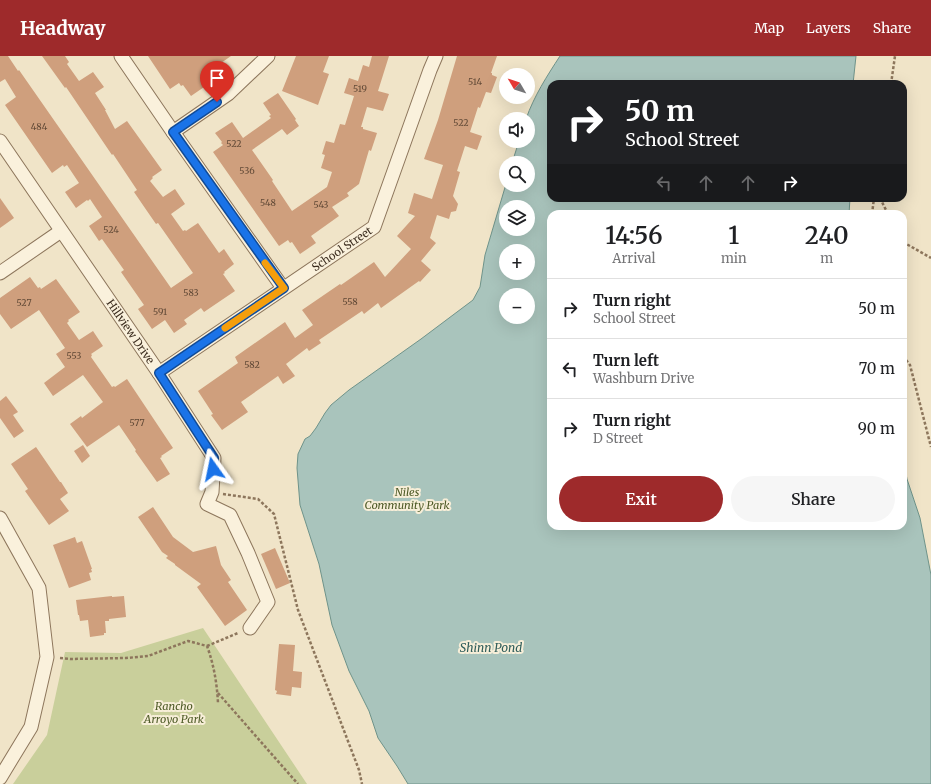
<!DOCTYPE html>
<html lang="en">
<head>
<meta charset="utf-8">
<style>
	:root { --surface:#fff; --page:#f6f6f6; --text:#202124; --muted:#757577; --line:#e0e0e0; --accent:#9e2a2b }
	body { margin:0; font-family:Merriweather,serif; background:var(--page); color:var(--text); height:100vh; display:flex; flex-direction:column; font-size:15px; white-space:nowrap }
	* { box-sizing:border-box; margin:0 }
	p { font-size:13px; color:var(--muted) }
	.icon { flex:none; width:22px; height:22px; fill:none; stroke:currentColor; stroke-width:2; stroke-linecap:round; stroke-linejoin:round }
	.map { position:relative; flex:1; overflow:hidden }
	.sheet { position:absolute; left:547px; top:154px; width:360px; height:320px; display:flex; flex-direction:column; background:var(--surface); border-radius:12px; box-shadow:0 4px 16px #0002 }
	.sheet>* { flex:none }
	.top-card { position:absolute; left:547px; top:24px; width:360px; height:122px; border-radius:12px; box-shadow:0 4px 16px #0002; background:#202124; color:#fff; overflow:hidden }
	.needle { width:26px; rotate:309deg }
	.buttons { position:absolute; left:499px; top:12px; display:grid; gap:8px }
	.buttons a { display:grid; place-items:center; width:36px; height:36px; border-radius:50%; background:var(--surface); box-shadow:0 4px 16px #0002; font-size:20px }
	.pin { position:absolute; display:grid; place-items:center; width:34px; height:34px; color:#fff; margin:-41px -17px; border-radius:50% 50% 50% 0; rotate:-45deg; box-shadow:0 0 4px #0007 }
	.pin .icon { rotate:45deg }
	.me { position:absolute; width:44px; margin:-22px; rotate:348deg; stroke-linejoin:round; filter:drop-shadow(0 0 3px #0008) }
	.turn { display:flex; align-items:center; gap:14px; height:84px; padding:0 12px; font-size:18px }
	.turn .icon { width:52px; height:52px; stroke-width:2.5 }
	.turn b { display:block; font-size:28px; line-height:34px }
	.lanes { display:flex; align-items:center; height:38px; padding:0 12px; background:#0003; justify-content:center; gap:20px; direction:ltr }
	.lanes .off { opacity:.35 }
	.eta { display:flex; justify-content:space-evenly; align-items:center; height:68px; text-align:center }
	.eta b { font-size:24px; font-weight:600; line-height:28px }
	.action { display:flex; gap:8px; margin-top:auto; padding:8px 12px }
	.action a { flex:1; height:46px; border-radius:24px; background:var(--accent); color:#fff; font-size:16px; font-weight:600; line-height:46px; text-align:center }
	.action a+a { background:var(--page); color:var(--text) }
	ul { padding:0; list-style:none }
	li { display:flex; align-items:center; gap:12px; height:60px; padding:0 12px; border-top:1px solid var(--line) }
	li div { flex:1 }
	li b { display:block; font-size:15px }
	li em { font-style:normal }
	header { display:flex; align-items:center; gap:24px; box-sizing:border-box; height:56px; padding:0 20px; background:var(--accent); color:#fff }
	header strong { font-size:19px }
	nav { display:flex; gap:22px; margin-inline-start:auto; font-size:14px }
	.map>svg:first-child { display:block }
	.green { fill:#c9cf9b }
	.water { fill:#a9c4bc; stroke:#6f938a; fill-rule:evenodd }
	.building { fill:#cf9f7d }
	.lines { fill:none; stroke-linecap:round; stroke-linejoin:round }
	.street-casing { stroke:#8d765c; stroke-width:15 }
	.path { stroke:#8d765c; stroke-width:2.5; stroke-dasharray:3 2; stroke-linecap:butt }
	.street { stroke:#faf1dc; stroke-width:13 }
	.route-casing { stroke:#114b97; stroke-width:10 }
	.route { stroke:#1a73e8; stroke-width:7 }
	.slow { stroke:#f59e0b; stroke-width:7 }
	.labels { text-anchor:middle; stroke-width:4; stroke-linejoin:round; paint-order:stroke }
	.number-label { font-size:9px; fill:#624a37 }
	.street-label { font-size:11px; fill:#3d2e20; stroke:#f7eed8 }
	.park-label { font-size:11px; font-style:italic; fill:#4d5a26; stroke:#f7eed8 }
	.water-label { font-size:12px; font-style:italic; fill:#2f5d5a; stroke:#f7eed8 }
</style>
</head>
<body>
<header>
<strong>Headway</strong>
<nav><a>Map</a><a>Layers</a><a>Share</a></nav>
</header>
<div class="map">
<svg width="931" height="728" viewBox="0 0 931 728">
	<rect width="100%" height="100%" fill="#f0e4c8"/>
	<path class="green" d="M203 572 307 728H13L47 679 65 596 121 597Z"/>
	<path class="water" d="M560 0H856L853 28H551V142H850L849 158H551V470H903V402L907 423 920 462 931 519V728H408L397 710 378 682 369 655 349 615 332 569 319 508 300 449 297 412 298 398 305 383 310 380 316 372 325 357 331 349 349 334 421 283 473 244 480 231 485 199 506 128V129H528V107H512L519 85H528V63H526C534 40 547 20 560 0ZM506 151H528V173H506ZM506 195H528V217H506ZM506 239H528V261H506Z"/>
	<g class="building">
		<path d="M0 0H8L18 15 19 14 171 232 193 217 158 167 156 168 147 155 134 136 137 134 113 98 112 99 66 31 65 32 42 0H65L69 6 67 8 79 25 93 16 104 31 95 37 106 54H105L115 73 127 65 162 114 152 121 153 122 150 125 163 141 175 133 185 148 171 158 183 175 185 174 186 175 198 167 219 197 224 193 234 208 224 216 225 217 223 218 235 235 204 256 201 252 184 264 187 268 174 277 165 264 152 273 138 253 144 249 121 216 124 214 102 183 99 185 89 170 102 161 90 143 88 145 87 144 76 152 65 136 79 127 67 109 64 111 63 109 52 117 5 49 16 41 5 23 0 26Z"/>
		<path d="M148 0H231L201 21 207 29 191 40 183 29 181 30 179 27 170 33Z"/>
		<path d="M296 0H329L323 16 329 18 318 49 282 35Z"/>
		<path d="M372 0H389L378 35 389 38 383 55 367 51 361 71H363V73L377 77 371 95 369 94 359 128 347 137 349 140 332 151 339 160 311 180 316 187 300 198 292 186 290 187 288 184 279 190 213 96 223 89 221 87 222 86 215 77 232 66 243 82 271 62 269 60 271 59 263 47 278 37 296 63 295 64 299 70 287 79 282 73 252 94 273 124 272 125 292 155 327 131 332 116 321 112 325 99 322 98 326 85 334 87 340 68 345 69 354 40 344 37 349 22 358 25 363 9 369 11Z"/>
		<path d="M457 0H497L491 17H492V19L497 21 491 37 486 36 480 52 478 51 470 76 482 80 477 94 465 90 457 115 460 116 453 140 458 148 456 155 451 156 449 163 437 159 430 182 436 187 421 205 431 214 420 226 419 225 381 252 378 247 364 258 362 255 319 284 321 287 309 295 307 292 286 308 295 320 283 328 278 320 241 346 248 356 222 374 211 359 213 358 198 335 238 307 235 301 285 266 295 282 313 269 302 254 340 228 341 229 374 206 385 221 411 193 397 180 415 160 408 157 414 137 432 143 443 109 424 103 438 64Z"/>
		<path d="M0 142 14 162 0 172Z"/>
		<path d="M30 221 38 232 40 231 41 233 56 223 80 256 68 264 69 265 67 267 79 284 93 275 103 290 91 298 92 299 91 301 112 331 114 330 115 331 127 323 173 392 161 400 162 401 160 402 170 418 157 426 135 395 136 394 119 369 87 391 70 368 81 360 82 362 103 346 83 319 53 340 44 327 65 311 56 298 65 292 39 254 11 273 0 258V242Z"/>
		<path d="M6 340 18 356 13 359 24 375 14 382 0 362V345Z"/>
		<path d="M83 389 90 400 82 407 74 395Z"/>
		<path d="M36 391 60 426H61L68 437 60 443 69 455 49 469 25 435 28 433 11 408Z"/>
		<path d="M153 451 173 481 193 496 216 490 221 509 231 524 228 526 247 554 225 570 197 531 201 528 175 509V508L166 502 168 500 162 496 138 461Z"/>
		<path d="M75 481 77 487 82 485 92 513H91L92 516 89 517 91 524 69 532 53 489Z"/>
		<path d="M275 492 290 527 276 533 261 498Z"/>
		<path d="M112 540V541L124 540 126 561 109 563V565H105L106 577H104V579L90 581 88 564 80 565 79 559H78L76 544Z"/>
		<path d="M279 588 295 589 293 615 302 616 301 632 292 631 291 640 276 638 277 635 275 634Z"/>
	</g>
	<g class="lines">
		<g class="street-casing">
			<g id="street">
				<path d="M121 0 173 76 283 232"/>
				<path d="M173 76 228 38 268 0"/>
				<path id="s1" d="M0 85 159 317 214 402 212 436 207 448 230 459 248 497 268 546 250 572"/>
				<path d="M0 217 61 175"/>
				<path id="s2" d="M159 317 374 171 430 14 436 0"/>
				<path d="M0 462 39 532 47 601 31 671 0 722"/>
			</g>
		</g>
		<g class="path">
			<path d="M891 28 895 0"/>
			<path d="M880 142 888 158"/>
			<path d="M872 158 874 142"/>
			<path d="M903 186 931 202"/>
			<path d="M903 300 910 309 931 391"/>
			<path d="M223 438 258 443 274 458 298 554 359 714 362 728"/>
			<path d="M207 590 238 577"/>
			<path d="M60 602 70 603 126 602 148 600 188 585 207 590C214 609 217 628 218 647"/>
			<path d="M218 637 298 728"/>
		</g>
		<use href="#street" class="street"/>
	</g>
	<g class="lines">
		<g class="route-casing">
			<path id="route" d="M213 413 214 402 159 317 284 232 173 76 217 46"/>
		</g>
		<use href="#route" class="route"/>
		<path class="slow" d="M225 272 284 232 265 207"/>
	</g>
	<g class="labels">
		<g class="number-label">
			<text x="475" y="29">514</text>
			<text x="360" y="36">519</text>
			<text x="461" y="70">522</text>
			<text x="39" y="74">484</text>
			<text x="234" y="91">522</text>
			<text x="247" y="118">536</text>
			<text x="268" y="150">548</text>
			<text x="321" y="152">543</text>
			<text x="111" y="177">524</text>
			<text x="191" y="240">583</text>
			<text x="350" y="249">558</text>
			<text x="24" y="250">527</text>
			<text x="160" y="259">591</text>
			<text x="74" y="303">553</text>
			<text x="252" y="312">582</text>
			<text x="137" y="370">577</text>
		</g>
		<g class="street-label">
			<text dy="4" stroke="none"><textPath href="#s2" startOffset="221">School Street</textPath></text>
			<text dy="4" stroke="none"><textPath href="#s1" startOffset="231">Hillview Drive</textPath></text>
		</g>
		<g class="park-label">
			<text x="407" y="440">Niles<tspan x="407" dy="13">Community Park</tspan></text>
			<text x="174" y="654">Rancho<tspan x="174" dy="13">Arroyo Park</tspan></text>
		</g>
		<g class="water-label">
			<text x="491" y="596">Shinn Pond</text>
		</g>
	</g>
</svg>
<div class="buttons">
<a><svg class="needle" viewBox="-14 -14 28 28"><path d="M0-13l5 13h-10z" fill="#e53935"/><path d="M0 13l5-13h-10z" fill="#757577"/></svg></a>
<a><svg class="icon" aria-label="sound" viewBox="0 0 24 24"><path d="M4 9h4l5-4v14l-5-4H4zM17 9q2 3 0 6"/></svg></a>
<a><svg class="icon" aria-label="search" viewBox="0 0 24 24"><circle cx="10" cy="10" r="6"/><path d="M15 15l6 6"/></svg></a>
<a><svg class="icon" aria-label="layers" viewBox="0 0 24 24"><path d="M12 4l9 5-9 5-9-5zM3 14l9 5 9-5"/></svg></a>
<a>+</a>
<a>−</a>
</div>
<div class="pin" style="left:217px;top:46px;background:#d93025"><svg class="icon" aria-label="arrive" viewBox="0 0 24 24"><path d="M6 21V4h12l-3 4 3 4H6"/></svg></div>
<svg class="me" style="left:213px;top:413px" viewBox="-20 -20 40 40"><path d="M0-17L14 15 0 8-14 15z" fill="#1a73e8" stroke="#fff" stroke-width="4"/></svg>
<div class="top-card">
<div class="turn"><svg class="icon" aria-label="right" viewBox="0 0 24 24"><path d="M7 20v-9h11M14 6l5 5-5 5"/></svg><div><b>50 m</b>School Street</div></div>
<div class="lanes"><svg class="icon off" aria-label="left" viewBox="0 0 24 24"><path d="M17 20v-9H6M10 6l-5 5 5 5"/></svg><svg class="icon off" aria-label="ahead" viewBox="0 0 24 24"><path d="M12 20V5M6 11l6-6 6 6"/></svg><svg class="icon off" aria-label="ahead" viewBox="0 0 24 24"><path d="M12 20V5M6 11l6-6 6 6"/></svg><svg class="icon" aria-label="right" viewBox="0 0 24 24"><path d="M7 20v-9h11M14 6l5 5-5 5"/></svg></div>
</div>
<section class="sheet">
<div class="eta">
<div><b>14:56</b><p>Arrival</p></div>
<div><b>1</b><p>min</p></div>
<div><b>240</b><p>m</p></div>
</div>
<ul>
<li><svg class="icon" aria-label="right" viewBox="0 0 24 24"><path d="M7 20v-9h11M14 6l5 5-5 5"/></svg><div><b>Turn right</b><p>School Street</p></div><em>50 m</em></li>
<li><svg class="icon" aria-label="left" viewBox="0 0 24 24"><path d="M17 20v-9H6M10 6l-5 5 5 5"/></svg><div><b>Turn left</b><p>Washburn Drive</p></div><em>70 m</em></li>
<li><svg class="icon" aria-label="right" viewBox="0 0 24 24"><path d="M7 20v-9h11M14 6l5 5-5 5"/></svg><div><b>Turn right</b><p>D Street</p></div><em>90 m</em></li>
</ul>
<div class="action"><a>Exit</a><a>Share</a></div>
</section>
</div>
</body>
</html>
